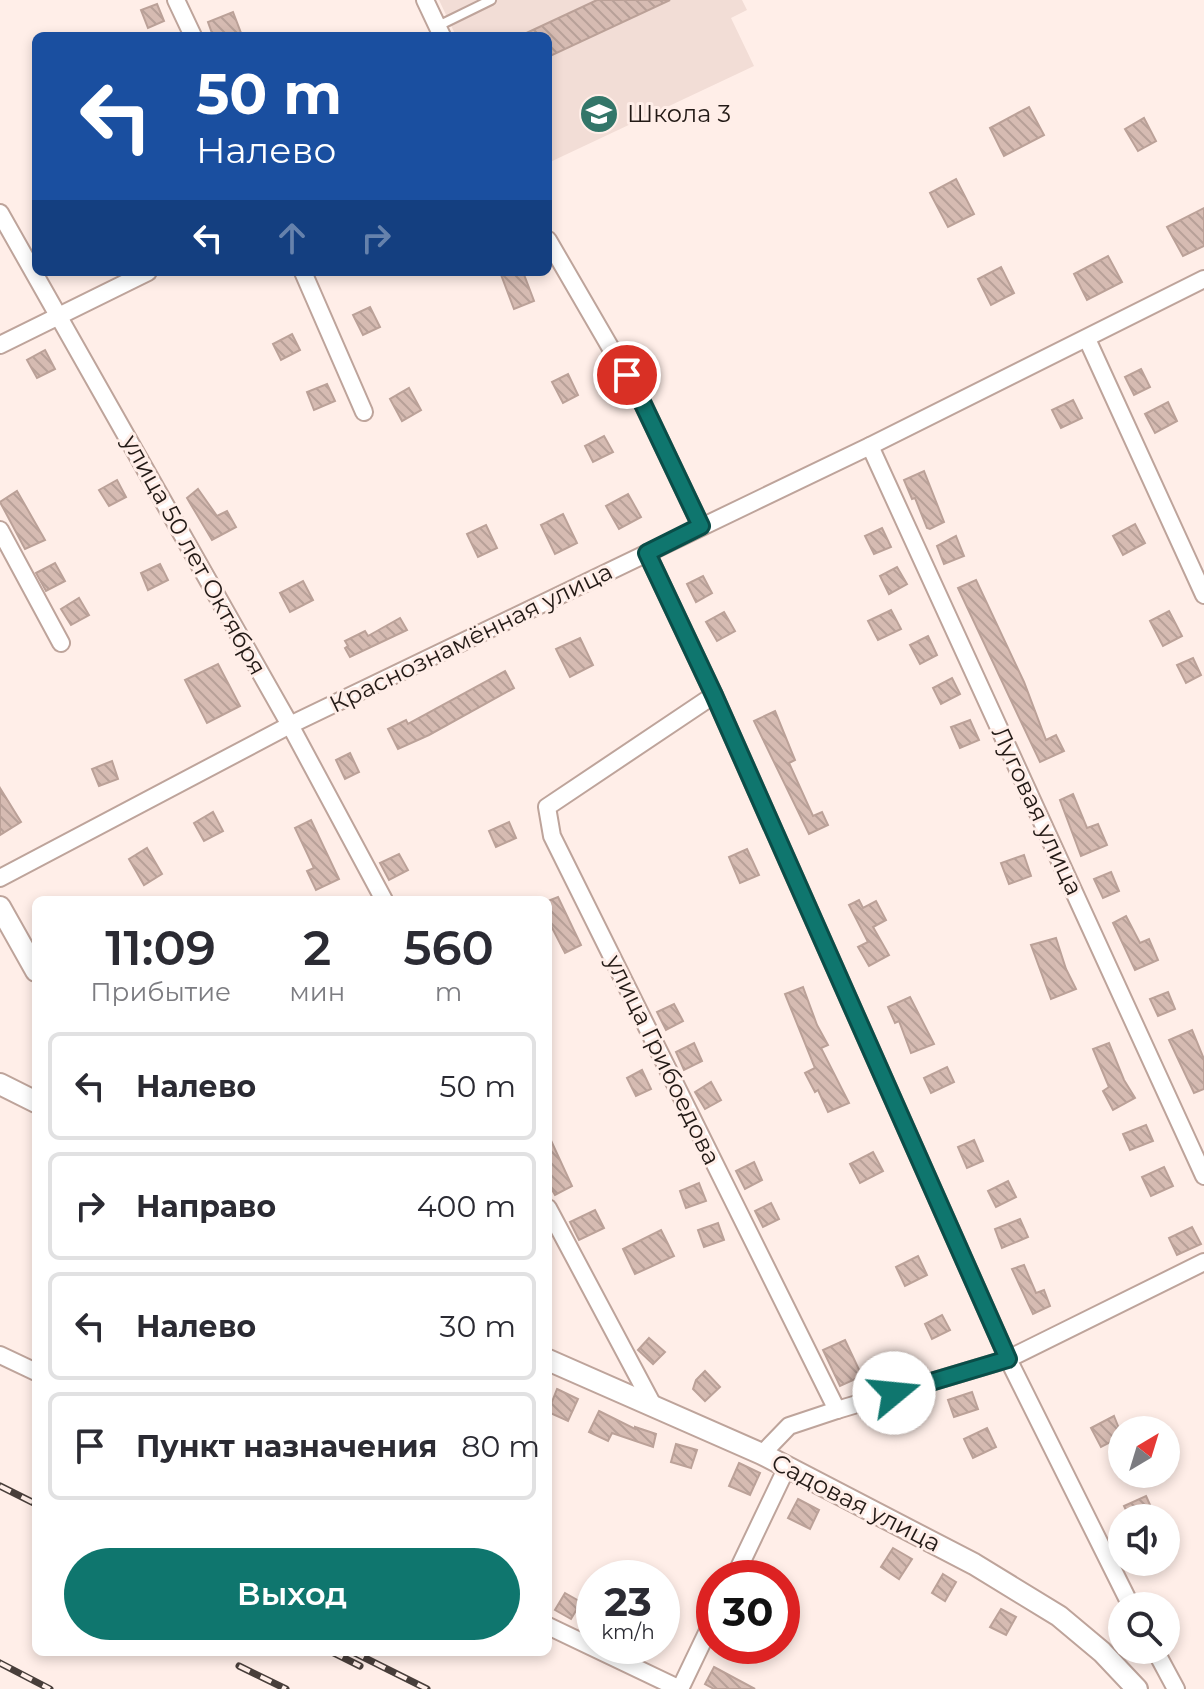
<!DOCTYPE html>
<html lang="ru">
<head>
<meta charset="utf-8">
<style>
	:root { --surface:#fff; --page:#f7f7f7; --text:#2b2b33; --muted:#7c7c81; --line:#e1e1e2; --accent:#0f766e }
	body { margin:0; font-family:Montserrat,sans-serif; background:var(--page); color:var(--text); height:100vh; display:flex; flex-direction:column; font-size:30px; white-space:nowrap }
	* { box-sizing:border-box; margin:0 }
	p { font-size:26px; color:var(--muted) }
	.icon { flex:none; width:44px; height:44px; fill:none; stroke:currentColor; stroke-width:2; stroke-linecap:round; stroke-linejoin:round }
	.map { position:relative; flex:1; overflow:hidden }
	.details { position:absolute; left:32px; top:896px; width:520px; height:760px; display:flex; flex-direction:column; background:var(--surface); border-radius:12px; box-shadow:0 4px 12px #0003 }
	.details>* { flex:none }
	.top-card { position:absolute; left:32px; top:32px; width:520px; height:244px; border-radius:12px; box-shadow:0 4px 12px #0003; background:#1a4fa0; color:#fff; overflow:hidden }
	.needle { width:52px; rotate:38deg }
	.fabs { position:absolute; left:1108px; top:1416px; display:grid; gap:16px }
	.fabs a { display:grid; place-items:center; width:72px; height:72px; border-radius:50%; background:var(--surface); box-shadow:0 4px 12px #0003; font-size:40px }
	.speed { position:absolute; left:576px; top:1560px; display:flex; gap:16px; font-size:40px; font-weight:700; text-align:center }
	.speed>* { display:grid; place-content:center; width:104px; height:104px; border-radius:50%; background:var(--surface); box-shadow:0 4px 12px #0003; line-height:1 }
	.speed small { font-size:20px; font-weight:400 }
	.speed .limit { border:12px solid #d22; background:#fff; color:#111 }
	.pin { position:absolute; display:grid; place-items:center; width:68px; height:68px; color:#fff; margin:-34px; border:4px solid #fff; border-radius:50%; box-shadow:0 2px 8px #0007 }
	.me { position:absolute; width:88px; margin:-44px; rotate:73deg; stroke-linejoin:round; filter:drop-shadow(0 0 6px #0008) }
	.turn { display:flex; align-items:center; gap:28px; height:168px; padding:0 32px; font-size:36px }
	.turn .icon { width:104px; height:104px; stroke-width:2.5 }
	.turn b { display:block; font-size:56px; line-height:68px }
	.lanes { display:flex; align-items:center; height:76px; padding:0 32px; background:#0003; justify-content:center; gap:40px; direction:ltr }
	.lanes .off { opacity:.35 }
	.eta { display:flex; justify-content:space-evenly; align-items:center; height:136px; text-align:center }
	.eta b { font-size:48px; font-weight:600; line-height:56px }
	.button { display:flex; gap:16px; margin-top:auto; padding:16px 32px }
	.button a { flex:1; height:92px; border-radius:48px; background:var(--accent); color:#fff; font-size:32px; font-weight:600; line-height:92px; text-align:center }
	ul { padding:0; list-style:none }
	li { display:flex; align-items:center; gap:24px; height:108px; margin:0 16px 12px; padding:0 16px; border:4px solid var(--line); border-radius:12px }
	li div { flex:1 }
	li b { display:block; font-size:30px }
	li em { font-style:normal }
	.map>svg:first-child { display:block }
	.built { fill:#f2ddd6 }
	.building { fill:url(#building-back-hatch); stroke:#bba198; stroke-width:2 }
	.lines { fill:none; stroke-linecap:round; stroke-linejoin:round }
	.service-casing { stroke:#bea49b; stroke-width:12 }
	.minor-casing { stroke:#bea49b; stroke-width:20 }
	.tertiary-casing { stroke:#bea49b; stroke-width:24 }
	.service { stroke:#fff; stroke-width:8 }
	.minor { stroke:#fff; stroke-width:16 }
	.tertiary { stroke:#fff; stroke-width:20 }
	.rail-casing { stroke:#483e3a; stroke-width:7 }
	.rail { stroke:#ffeee8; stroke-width:4; stroke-dasharray:12; stroke-linecap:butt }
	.route-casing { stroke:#0a4d48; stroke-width:20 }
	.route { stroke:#0f766e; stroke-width:14 }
	.labels { text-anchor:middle; stroke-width:6; stroke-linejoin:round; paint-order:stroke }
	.poi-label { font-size:24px; fill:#231a16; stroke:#ffeee8; text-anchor:start }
	.street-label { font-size:24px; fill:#231a16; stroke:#ffeee8 }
</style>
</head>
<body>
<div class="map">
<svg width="1204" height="1689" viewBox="0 0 1204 1689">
	<defs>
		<pattern id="building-back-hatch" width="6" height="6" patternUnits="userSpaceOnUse" patternTransform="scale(2)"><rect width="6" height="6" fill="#d6bbb2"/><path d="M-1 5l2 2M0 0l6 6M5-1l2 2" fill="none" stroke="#b7a098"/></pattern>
	</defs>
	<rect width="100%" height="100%" fill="#ffeee8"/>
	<path class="built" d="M439 0H742L747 10 731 18 754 66 548 163V36H456Z"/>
	<g class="building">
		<path d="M597 0H670L548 57V36H520Z"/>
		<path d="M157 4 164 21 148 28 141 10Z"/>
		<path d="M233 12 241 33 234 36H213L208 22Z"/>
		<path d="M1029 107 1044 135 1004 156 990 128Z"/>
		<path d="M1144 118 1156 141 1138 151 1125 129Z"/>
		<path d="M956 179 974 214 948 227 930 193Z"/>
		<path d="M1204 208V246L1183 256 1167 227Z"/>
		<path d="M1108 256 1122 282 1087 300 1074 274Z"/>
		<path d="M1001 267 1014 293 991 305 978 279Z"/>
		<path d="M500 272H523L534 301 514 309Z"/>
		<path d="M370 307 380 327 363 335 353 315Z"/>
		<path d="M292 334 300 350 281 360 273 344Z"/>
		<path d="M45 350 55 369 37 378 27 360Z"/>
		<path d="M1141 369 1150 387 1134 395 1125 377Z"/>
		<path d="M568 374 578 395 563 403 552 382Z"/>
		<path d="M327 384 335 401 314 410 307 392Z"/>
		<path d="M409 388 421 410 402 421 390 399Z"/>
		<path d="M1073 400 1082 418 1061 428 1052 410Z"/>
		<path d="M1168 402 1177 421 1155 433 1145 414Z"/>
		<path d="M604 436 613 452 593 462 585 446Z"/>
		<path d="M924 471 944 522 930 529 927 528 915 498 912 499 904 480Z"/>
		<path d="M117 480 126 497 109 506 99 490Z"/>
		<path d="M198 489 217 516 227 511 236 527 212 540 187 498Z"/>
		<path d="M17 491 45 540 25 549 0 502Z"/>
		<path d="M628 494 641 517 619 529 606 506Z"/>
		<path d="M563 514 577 543 555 554 541 525Z"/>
		<path d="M1135 524 1145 543 1123 555 1113 536Z"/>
		<path d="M486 525 497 548 478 557 467 534Z"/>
		<path d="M882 528 891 547 874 554 865 536Z"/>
		<path d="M956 536 964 556 944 564 937 546Z"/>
		<path d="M55 563 65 581 46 591 36 573Z"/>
		<path d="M160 564 168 580 148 590 141 573Z"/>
		<path d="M897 567 907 584 889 594 880 576Z"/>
		<path d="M703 576 712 593 696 602 687 584Z"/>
		<path d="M976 580 1024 682 1046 740 1056 735 1064 751 1040 762 958 588Z"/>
		<path d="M303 581 313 600 290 612 280 593Z"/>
		<path d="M79 598 89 615 71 625 61 609Z"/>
		<path d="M891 610 901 629 878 640 868 621Z"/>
		<path d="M1169 611 1182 636 1163 646 1150 621Z"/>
		<path d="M724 612 735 631 717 641 706 622Z"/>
		<path d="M400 618 407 630 350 657 345 648 348 646 345 641 365 631 368 636Z"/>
		<path d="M928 636 937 655 920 664 910 645Z"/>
		<path d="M580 638 593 665 570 677 556 649Z"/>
		<path d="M1193 658 1201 675 1186 683 1177 665Z"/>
		<path d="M218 664 240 706 207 723 185 680Z"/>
		<path d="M505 671 514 688 429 735 398 749 388 729 406 720 408 724Z"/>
		<path d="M952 678 960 694 941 704 933 688Z"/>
		<path d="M775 711 795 760 789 763 813 816 822 812 828 825 809 834 754 721Z"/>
		<path d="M970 720 979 740 960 748 951 727Z"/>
		<path d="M350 753 359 772 345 779 336 760Z"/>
		<path d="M112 761 118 779 99 786 92 769Z"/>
		<path d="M0 788 21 822 0 835Z"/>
		<path d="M1073 794 1087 828 1098 824 1107 845 1081 856 1060 800Z"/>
		<path d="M213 812 223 831 204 841 194 823Z"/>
		<path d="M311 820 339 879 316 890 307 871 314 868 295 828Z"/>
		<path d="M509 822 516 838 496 847 489 831Z"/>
		<path d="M147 848 162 874 144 885 129 859Z"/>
		<path d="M747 849 759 875 740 883 729 857Z"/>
		<path d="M399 854 408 870 389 880 380 863Z"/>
		<path d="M1024 855 1031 876 1009 884 1001 863Z"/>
		<path d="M1111 872 1119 891 1103 898 1094 879Z"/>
		<path d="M558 897 581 945 565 953 548 920V901Z"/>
		<path d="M859 900 863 908 876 901 886 920 873 927 889 955 869 966 858 947 868 942 849 905Z"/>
		<path d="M1126 916 1140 943 1149 939 1158 960 1135 970 1113 923Z"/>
		<path d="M1056 938 1066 969 1076 989 1051 999 1031 945Z"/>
		<path d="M803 987 817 1025 828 1045 821 1048 849 1103 828 1112 818 1090 815 1092 805 1073 815 1068 785 994Z"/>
		<path d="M1168 992 1175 1009 1158 1016 1150 999Z"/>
		<path d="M910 997 934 1044 911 1053 899 1021 895 1023 888 1007Z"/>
		<path d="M674 1004 683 1021 666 1030 657 1012Z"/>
		<path d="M1192 1030 1204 1059V1089L1194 1093 1169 1040Z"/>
		<path d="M694 1043 702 1061 684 1070 676 1052Z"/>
		<path d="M1109 1043 1124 1080 1135 1098 1113 1110 1103 1091 1109 1087 1093 1049Z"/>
		<path d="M947 1067 954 1082 931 1093 924 1078Z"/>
		<path d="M642 1070 651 1089 636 1096 627 1078Z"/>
		<path d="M711 1082 721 1100 705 1109 695 1092Z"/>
		<path d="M1146 1125 1153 1141 1130 1150 1123 1134Z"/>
		<path d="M548 1134 572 1186 555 1195 548 1183Z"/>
		<path d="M974 1140 983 1161 967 1168 958 1147Z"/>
		<path d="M873 1152 883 1171 860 1183 850 1164Z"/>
		<path d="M754 1162 762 1180 745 1189 736 1171Z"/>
		<path d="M1164 1167 1173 1186 1151 1196 1142 1177Z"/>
		<path d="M1008 1181 1016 1197 996 1207 988 1191Z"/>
		<path d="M699 1183 706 1201 686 1208 680 1191Z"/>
		<path d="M771 1203 779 1219 763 1227 755 1211Z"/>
		<path d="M595 1210 604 1228 579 1240 570 1222Z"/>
		<path d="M1020 1219 1028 1237 1002 1248 995 1229Z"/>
		<path d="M718 1223 724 1240 704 1247 698 1230Z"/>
		<path d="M1192 1227 1201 1244 1177 1255 1169 1238Z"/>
		<path d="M661 1230 674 1256 635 1274 623 1249Z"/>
		<path d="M918 1256 927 1275 905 1286 896 1267Z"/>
		<path d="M1024 1265 1036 1293 1044 1290 1050 1306 1033 1314 1012 1269Z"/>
		<path d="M942 1315 950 1330 932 1339 925 1324Z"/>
		<path d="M649 1338 665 1352 653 1364 638 1350Z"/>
		<path d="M845 1340 862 1376 840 1386 823 1350Z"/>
		<path d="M705 1371 720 1387 705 1401 693 1389 696 1380Z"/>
		<path d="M557 1389 578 1399 568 1421 548 1412Z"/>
		<path d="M972 1392 978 1409 954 1417 948 1400Z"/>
		<path d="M599 1411 635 1429V1427L656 1434 653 1447 612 1433 608 1441 589 1432Z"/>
		<path d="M1114 1416 1122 1436 1101 1447 1091 1428Z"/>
		<path d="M987 1428 996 1447 973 1458 964 1439Z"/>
		<path d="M676 1444 697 1450 691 1468 671 1462Z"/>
		<path d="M739 1463 760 1473 750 1495 729 1486Z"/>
		<path d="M1146 1496 1156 1518H1130L1124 1506Z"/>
		<path d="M798 1499 819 1510 810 1529 788 1518Z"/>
		<path d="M893 1548 912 1559 899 1579 881 1567Z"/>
		<path d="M943 1574 956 1582 945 1601 932 1593Z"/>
		<path d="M565 1593 581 1602 571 1619 555 1610Z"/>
		<path d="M1001 1609 1016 1617 1006 1635 990 1627Z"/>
		<path d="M714 1667 755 1689H714L705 1684Z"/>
	</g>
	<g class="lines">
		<g class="service-casing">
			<path id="service" d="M438 26 491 0"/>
		</g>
		<g class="minor-casing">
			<g id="minor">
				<path d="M176 0 193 36"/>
				<path d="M425 0 442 36"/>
				<path d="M0 213 290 725 384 900"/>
				<path d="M548 240 642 402 701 526"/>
				<path d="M303 272 364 412"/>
				<path d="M1087 339 1204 595"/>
				<path d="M0 345 148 272"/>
				<path d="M870 446 1204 1176"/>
				<path d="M0 530 61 643"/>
				<path d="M647 553 714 695 1008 1359 1131 1606"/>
				<path d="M714 695 547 807 552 836 837 1410 789 1426 762 1454"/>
				<path d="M0 878 290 725 870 446 1204 279"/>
				<path d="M548 1208 654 1407"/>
				<path d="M0 1355 36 1372"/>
				<path d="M837 1410 1008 1359 1204 1262"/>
				<path d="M734 1578 787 1467"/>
				<path d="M548 1626 680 1689"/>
				<path d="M1155 1650 1176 1689"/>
				<path d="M680 1689 714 1618"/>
			</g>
		</g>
		<g class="tertiary-casing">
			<g id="tertiary">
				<path d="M0 907 36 971"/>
				<path d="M0 1084 36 1102"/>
				<path d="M548 1360 762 1454 974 1564 1059 1616 1102 1652 1137 1689"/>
			</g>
		</g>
		<use href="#service" class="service"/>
		<use href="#minor" class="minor"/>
		<use href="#tertiary" class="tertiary"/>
		<g class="rail-casing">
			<g id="rail">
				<path d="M0 1486 36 1504"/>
				<path d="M332 1652 360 1666"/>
				<path d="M353 1652 427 1689"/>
				<path d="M0 1663 50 1689"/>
				<path d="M239 1666 286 1689"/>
			</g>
		</g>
		<use href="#rail" class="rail"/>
	</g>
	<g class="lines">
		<g class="route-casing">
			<path id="route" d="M627 375 642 402 701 526 647 553 714 695 1008 1359 894 1393"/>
		</g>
		<use href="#route" class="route"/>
	</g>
	<defs>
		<g id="school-disc" transform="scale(2)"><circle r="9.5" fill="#337669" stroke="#ffeee8"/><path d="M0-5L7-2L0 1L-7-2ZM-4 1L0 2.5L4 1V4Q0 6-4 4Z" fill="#fff"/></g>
	</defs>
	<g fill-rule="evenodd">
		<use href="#school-disc" x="599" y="114"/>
	</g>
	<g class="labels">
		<g class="poi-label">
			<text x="627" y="122">Школа 3</text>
		</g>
		<g class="street-label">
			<text transform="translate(194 555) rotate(61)" y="8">улица 50 лет Октября</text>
			<text transform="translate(471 638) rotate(-26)" y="8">Краснознамённая улица</text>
			<text transform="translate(1037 811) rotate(65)" y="8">Луговая улица</text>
			<text transform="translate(663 1060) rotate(64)" y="8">улица Грибоедова</text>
			<text transform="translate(856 1503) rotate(27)" y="8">Садовая улица</text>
		</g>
	</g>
</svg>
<div class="fabs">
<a><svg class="needle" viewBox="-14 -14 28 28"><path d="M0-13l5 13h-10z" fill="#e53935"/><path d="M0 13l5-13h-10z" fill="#7c7c81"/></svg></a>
<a><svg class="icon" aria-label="sound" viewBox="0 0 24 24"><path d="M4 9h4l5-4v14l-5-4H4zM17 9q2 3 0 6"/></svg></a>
<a><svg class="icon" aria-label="search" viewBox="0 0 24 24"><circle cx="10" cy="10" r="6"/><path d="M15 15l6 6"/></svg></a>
</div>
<div class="speed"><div>23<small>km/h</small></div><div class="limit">30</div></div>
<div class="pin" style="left:627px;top:375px;background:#d93025"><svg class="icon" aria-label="arrive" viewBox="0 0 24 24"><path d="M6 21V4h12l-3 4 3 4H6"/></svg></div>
<svg class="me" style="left:894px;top:1393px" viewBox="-20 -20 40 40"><circle r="19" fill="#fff"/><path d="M0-13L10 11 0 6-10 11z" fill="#0f766e"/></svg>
<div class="top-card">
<div class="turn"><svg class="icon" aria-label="left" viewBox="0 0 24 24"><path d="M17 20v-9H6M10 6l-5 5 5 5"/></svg><div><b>50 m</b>Налево</div></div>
<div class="lanes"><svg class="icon" aria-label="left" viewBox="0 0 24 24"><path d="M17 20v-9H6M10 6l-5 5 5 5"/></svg><svg class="icon off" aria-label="ahead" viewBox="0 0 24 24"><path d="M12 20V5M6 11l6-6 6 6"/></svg><svg class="icon off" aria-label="right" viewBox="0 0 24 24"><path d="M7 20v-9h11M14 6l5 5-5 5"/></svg></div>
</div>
<section class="details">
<div class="eta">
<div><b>11:09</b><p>Прибытие</p></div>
<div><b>2</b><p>мин</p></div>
<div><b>560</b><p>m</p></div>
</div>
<ul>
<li><svg class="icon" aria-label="left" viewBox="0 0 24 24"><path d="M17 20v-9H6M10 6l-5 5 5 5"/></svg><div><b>Налево</b></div><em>50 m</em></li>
<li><svg class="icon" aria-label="right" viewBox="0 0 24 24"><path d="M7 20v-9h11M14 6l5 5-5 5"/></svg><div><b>Направо</b></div><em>400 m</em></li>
<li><svg class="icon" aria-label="left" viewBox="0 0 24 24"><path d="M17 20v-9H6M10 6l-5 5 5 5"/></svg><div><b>Налево</b></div><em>30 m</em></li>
<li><svg class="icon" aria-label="arrive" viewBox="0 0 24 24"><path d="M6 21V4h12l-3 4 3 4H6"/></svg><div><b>Пункт назначения</b></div><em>80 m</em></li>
</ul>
<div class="button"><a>Выход</a></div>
</section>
</div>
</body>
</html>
